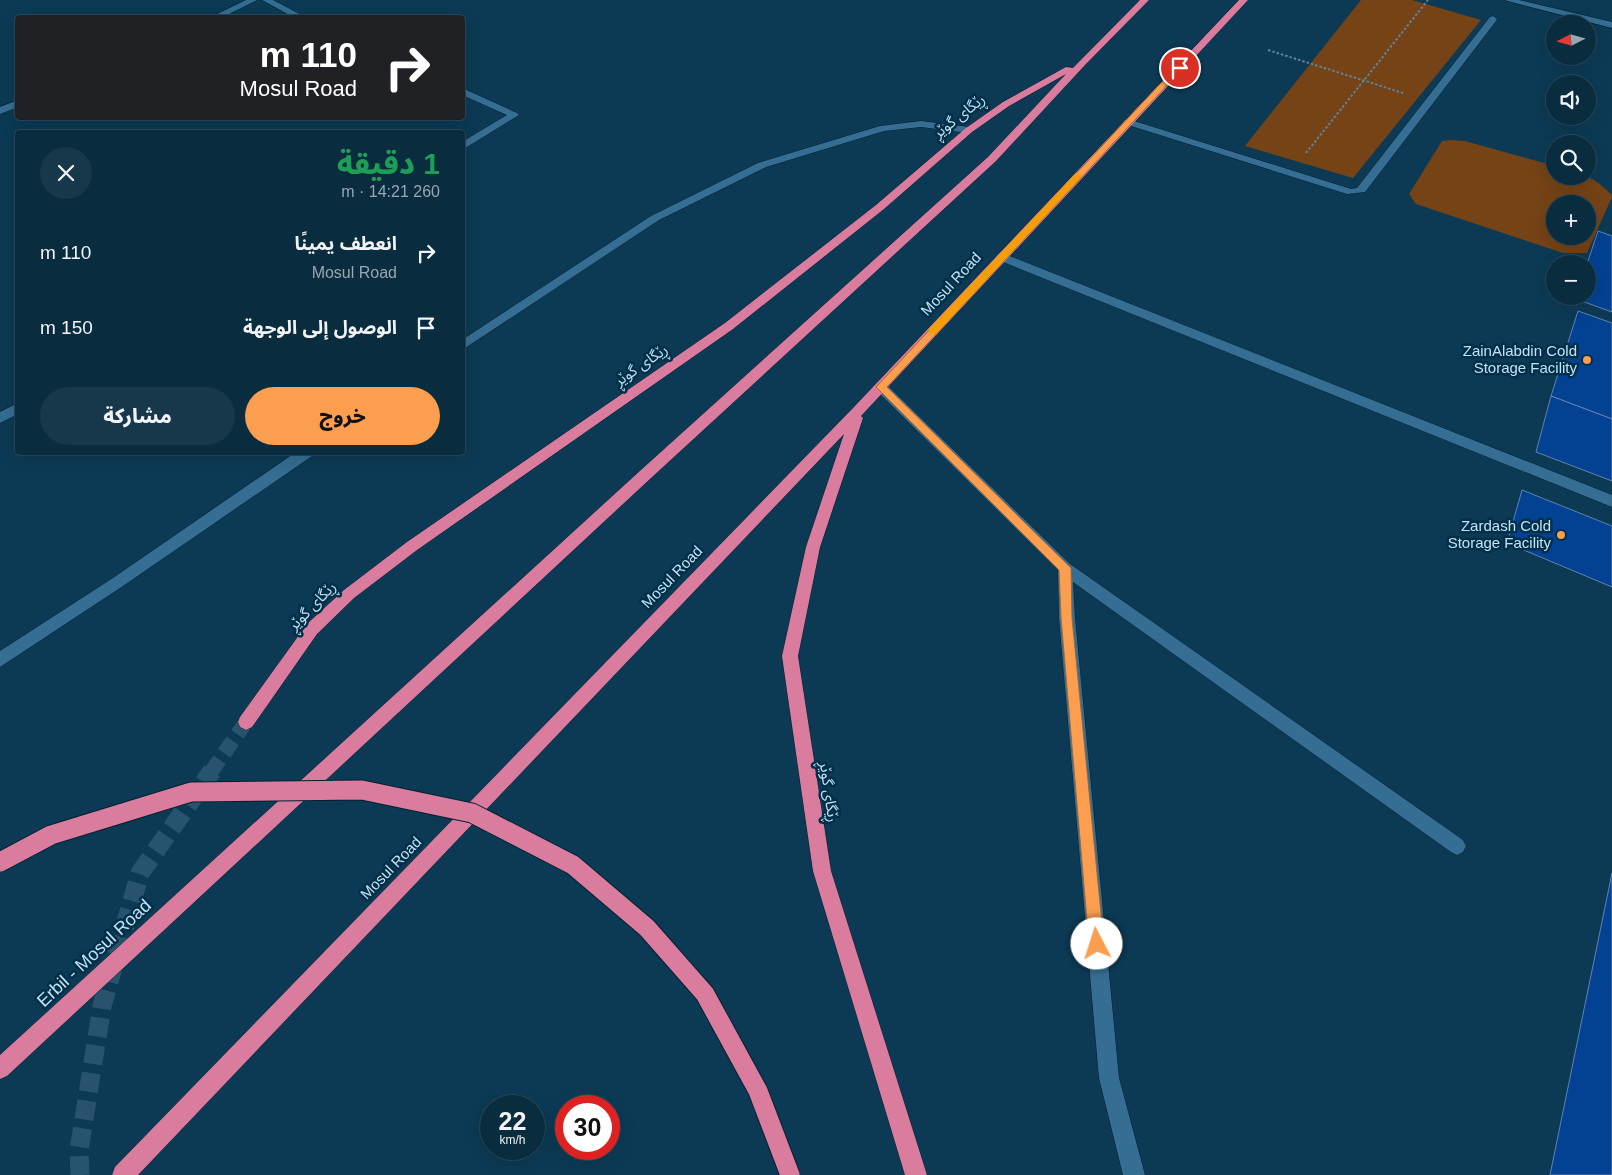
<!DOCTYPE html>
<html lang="ar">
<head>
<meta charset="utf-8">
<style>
	:root { --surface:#092c3f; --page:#17384a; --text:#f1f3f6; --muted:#99a7b0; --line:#294859; --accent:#fb9e50 }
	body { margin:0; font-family:Helvetica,"Noto Sans Arabic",sans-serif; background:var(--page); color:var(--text); direction:rtl; height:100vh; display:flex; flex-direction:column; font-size:19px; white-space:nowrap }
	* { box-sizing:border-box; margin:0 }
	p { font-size:16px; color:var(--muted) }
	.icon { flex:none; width:28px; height:28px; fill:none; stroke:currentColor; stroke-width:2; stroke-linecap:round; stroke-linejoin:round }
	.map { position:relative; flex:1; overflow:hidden; direction:ltr }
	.side { position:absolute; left:15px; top:130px; width:450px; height:325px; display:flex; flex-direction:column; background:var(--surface); border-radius:5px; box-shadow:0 5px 20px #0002,0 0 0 1px var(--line); direction:rtl }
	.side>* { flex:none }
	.banner { position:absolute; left:15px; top:15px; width:450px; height:105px; border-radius:5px; box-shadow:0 5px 20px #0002,0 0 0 1px var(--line); direction:rtl; background:#202124; color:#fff; overflow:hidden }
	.needle { width:32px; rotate:264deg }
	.tools { position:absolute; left:1546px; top:15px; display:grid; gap:10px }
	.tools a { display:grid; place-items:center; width:50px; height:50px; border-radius:50%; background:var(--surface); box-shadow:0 5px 20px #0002,0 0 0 1px var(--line); font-size:25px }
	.speed { position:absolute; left:480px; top:1095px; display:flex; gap:10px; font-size:25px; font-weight:700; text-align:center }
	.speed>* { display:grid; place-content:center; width:65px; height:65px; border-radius:50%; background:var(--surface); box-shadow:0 5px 20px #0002,0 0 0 1px var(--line); line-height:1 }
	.speed small { font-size:12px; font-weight:400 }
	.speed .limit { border:8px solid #d22; background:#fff; color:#111 }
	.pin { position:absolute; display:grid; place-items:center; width:42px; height:42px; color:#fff; margin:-21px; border:2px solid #fff; border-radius:50%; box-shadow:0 1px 5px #0007 }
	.me { position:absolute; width:55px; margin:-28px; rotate:355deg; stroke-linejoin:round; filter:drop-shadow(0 0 4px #0008) }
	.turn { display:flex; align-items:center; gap:18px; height:105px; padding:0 25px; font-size:22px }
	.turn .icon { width:65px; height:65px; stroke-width:2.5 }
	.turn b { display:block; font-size:35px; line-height:42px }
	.round { display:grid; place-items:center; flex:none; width:52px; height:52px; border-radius:26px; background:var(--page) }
	.summary { display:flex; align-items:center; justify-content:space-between; height:85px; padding:0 25px }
	h1 { font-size:30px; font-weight:800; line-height:38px; color:#1e9e55 }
	.button { display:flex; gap:10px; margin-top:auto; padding:10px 25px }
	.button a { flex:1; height:58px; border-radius:30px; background:var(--accent); color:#111; font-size:20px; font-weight:800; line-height:58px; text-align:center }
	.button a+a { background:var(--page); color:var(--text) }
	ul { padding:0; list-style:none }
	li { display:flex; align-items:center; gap:15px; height:75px; padding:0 25px }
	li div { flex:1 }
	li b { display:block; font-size:19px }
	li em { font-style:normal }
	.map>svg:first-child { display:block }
	.green { fill:#754316; fill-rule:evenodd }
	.building { fill:#034192; stroke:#6382b2 }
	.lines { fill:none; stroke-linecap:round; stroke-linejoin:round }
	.highway-tunnel-far1 { stroke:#28536c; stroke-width:15; stroke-dasharray:15 8; stroke-linecap:butt }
	.highway-tunnel { stroke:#28536c; stroke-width:19; stroke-dasharray:19 9; stroke-linecap:butt }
	.minor-casing { stroke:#022032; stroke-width:1 }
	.highway-casing { stroke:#022032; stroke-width:1 }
	.path { stroke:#5e849b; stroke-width:2; stroke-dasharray:2.5 2; stroke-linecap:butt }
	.minor { fill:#356e92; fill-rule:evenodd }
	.highway { fill:#da7c9d; fill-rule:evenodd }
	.highway-bridge-casing { stroke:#022032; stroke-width:21; stroke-linecap:butt }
	.highway-bridge { stroke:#da7c9d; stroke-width:19 }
	.route { fill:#fb9e50; stroke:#a36734 }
	.slow { fill:#f59e0b }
	.poi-dot { fill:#fb9e50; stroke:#003049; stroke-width:2 }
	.labels { text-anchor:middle; stroke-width:5; stroke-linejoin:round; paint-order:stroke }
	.street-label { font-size:15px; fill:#c4e0f4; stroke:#003049 }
	.poi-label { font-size:15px; fill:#c4e0f4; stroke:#003049; text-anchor:end }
	.near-street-label { font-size:18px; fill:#c4e0f4; stroke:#003049 }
</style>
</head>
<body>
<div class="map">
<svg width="1612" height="1175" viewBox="0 0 1612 1175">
	<rect width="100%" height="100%" fill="#0c3a54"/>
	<g class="green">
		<path d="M1361 0H1412L1481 20 1353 178 1245 146Z"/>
		<path d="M1451 140 1465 141 1555 166V176C1587 176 1588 172 1612 195V197L1587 253H1563L1416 204 1409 194 1442 141ZM1555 204H1588V236H1555Z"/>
	</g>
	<g class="building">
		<path d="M1598 231 1612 236V312L1576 299 1577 296H1588L1587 264Z"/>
		<path d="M1578 311 1612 323V419L1551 396Z"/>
		<path d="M1551 396 1612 419V481L1536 452Z"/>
		<path d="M1522 490 1612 526V587L1507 543Z"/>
		<path d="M1612 873V1175H1550Z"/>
	</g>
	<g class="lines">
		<path class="highway-tunnel-far1" d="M211 772 246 722"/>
		<path class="highway-tunnel" d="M80 1175 79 1150 102 1006 140 873 212 771"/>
		<g class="minor-casing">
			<g id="minor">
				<path d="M246 0H257L221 18H209Z"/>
				<path d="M262 0H273L307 18H295Z"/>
				<path d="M1504 0H1519L1612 22V28Z"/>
				<path d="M1493 16 1497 19 1496 21 1365 192 1347 194 1125 124 1123 122 1125 120H1131L1351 189 1357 188 1490 17Z"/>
				<path d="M462 88 517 113 519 115 462 150V142L507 115 462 95Z"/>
				<path d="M18 100V107L0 114V107Z"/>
				<path d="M921 121 969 127 974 130 969 133 921 127 884 131 766 167 659 220 462 350V340L651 216 758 163 880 126Z"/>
				<path d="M1002 253 1612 495V507L998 260 996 257 998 254Z"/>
				<path d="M881 382 886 384 1070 564 1463 840 1466 846 1463 852 1457 855 1451 852 1073 582 1075 618 1119 1078 1145 1175H1123L1099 1078 1059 618 1058 570 876 390 875 387 876 384Z"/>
				<path d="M18 403V414L0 423V412Z"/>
				<path d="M296 452H313L312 456 123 586 0 667V651L113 578Z"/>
			</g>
		</g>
		<g class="highway-casing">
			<g id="highway">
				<path d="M1140 0H1149L1085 65 996 161 651 478 7 1076 0 1079V1055L641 470 988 157 1066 74 1009 106 972 132 884 209 733 329 417 550 354 598 317 634 252 727 246 730 240 727 238 722 240 717 307 624 344 590 407 542 725 323 876 205 966 128 1003 102 1066 67 1073 68Z"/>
				<path d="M1239 0H1248L861 416 863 418 820 547 798 656 831 871 927 1175H905L813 871 782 656 806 547 844 434 138 1175H112L115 1167 854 407Z"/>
			</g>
		</g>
		<g class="path">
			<path d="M1268 50 1403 93"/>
			<path d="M1306 153 1428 0"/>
		</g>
		<use href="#minor" class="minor"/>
		<use href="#highway" class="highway"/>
		<g class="highway-bridge-casing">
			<path id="highway-bridge" d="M0 862 51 835 191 792 362 790 472 813 573 865 647 928 705 994 758 1091 790 1175"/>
		</g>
		<use href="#highway-bridge" class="highway-bridge"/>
	</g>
	<path class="route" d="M1177 66 1183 68 887 387 1071 568 1072 618 1104 944 1102 949 1097 951 1092 949 1089 944 1061 618 1059 570 876 387Z"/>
	<path class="slow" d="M1076 173 1083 175 936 334H929V329Z"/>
	<g class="poi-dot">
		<circle cx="1587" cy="360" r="5"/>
		<circle cx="1561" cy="535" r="5"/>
	</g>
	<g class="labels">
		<g class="street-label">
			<text transform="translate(959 116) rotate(-38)" y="5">ڕێگای گوێڕ</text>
			<text transform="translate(951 284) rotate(-47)" y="5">Mosul Road</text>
			<text transform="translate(641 365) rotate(-35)" y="5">ڕێگای گوێڕ</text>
			<text transform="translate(672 577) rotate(-46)" y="5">Mosul Road</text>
			<text transform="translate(312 606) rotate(-46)" y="5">ڕێگای گوێڕ</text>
			<text transform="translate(829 792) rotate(82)" y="5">ڕێگای گوێڕ</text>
			<text transform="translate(391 868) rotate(-46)" y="5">Mosul Road</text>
		</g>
		<g class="poi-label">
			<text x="1577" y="356">ZainAlabdin Cold<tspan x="1577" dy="17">Storage Facility</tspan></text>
			<text x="1551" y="531">Zardash Cold<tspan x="1551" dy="17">Storage Facility</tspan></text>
		</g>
		<g class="near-street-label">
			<text transform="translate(94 953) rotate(-43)" y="6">Erbil - Mosul Road</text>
		</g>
	</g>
</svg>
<div class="tools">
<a><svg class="needle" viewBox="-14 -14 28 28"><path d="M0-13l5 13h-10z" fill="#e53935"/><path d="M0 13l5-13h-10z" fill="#99a7b0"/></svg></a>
<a><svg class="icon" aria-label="sound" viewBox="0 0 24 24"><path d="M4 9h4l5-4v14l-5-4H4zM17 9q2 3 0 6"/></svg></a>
<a><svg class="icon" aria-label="search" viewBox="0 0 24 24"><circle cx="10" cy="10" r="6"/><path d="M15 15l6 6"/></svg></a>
<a>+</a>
<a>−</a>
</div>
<div class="speed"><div>22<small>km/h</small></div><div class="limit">30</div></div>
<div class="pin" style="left:1180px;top:68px;background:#d93025"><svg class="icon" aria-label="arrive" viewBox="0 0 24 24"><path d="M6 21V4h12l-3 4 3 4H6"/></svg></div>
<svg class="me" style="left:1097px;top:944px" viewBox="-20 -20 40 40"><circle r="19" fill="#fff"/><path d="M0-13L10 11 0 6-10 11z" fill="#fb9e50"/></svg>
<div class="banner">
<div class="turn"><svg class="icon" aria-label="right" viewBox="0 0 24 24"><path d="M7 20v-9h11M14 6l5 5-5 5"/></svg><div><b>110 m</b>Mosul Road</div></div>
</div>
<section class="side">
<div class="summary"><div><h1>1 دقيقة</h1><p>260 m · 14:21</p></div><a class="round"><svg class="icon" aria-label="close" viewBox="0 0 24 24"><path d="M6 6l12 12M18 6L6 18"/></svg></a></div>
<ul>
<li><svg class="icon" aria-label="right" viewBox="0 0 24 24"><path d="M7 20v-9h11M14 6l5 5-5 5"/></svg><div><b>انعطف يمينًا</b><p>Mosul Road</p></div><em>110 m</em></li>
<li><svg class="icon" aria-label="arrive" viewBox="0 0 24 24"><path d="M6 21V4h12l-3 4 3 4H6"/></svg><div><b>الوصول إلى الوجهة</b></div><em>150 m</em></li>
</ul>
<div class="button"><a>خروج</a><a>مشاركة</a></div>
</section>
</div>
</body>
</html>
